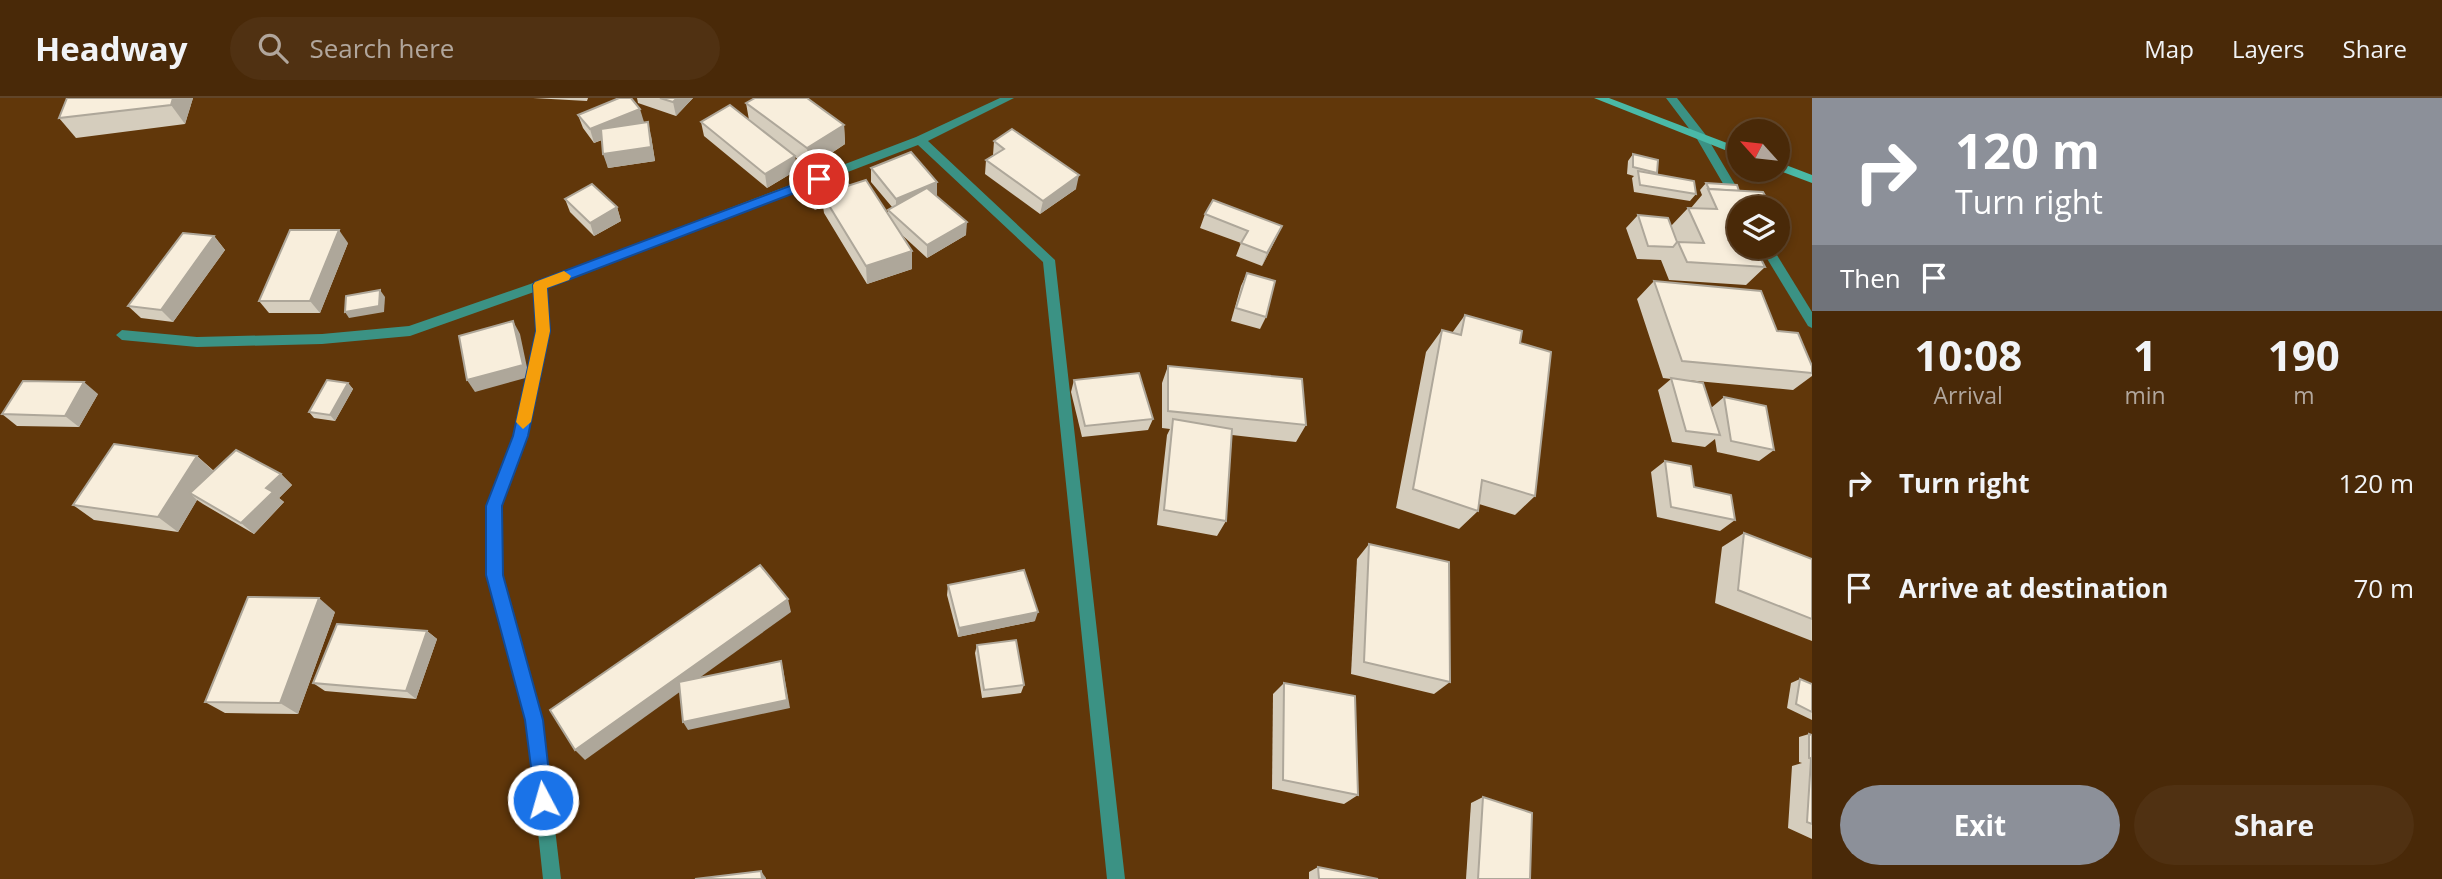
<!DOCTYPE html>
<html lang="en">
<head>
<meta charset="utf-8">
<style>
	:root { --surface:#492908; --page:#503112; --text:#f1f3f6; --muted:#b1a69c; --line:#614529; --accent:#8c9099 }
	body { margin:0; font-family:"Open Sans",sans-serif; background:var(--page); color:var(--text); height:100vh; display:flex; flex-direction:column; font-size:26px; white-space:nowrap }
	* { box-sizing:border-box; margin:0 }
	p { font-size:23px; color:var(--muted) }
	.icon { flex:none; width:38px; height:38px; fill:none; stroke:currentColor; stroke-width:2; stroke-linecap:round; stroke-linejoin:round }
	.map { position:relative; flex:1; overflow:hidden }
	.side { display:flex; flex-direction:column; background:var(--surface); width:630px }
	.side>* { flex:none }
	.top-card { background:#8c9099; color:#fff; overflow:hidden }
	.needle { width:46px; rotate:297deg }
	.fabs { position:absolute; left:1727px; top:21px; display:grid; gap:14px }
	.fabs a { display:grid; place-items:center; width:63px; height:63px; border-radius:50%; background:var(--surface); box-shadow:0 4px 10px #0003,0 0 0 2px var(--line); font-size:35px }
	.pin { position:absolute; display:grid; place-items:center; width:60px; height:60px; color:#fff; margin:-30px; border:4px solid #fff; border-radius:50%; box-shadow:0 2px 7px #0007 }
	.me { position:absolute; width:77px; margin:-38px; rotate:354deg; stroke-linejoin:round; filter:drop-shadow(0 0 5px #0008) }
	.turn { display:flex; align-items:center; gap:24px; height:147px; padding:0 28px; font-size:32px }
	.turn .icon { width:91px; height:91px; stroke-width:2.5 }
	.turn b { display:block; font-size:49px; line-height:60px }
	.then { display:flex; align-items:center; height:66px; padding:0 28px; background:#0003; gap:14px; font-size:26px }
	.eta { display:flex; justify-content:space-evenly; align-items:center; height:119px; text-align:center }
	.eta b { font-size:42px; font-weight:700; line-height:49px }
	.primary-button { display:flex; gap:14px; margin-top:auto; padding:14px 28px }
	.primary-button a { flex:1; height:80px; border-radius:42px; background:var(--accent); color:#fff; font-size:28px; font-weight:700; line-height:80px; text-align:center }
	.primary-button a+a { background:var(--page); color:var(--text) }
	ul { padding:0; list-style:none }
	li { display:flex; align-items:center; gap:21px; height:105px; padding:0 28px }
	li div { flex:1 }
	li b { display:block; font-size:26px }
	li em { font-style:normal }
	header { display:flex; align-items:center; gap:42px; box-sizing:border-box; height:98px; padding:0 35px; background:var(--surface); border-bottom:2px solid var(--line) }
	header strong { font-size:33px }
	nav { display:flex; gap:38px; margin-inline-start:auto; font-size:24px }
	.search { width:490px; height:63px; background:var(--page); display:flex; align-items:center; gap:18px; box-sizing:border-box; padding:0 24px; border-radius:38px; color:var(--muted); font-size:26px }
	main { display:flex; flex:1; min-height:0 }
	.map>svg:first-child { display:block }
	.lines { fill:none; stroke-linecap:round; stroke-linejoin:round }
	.street { fill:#3b9284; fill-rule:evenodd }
	.secondary { fill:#4ab9a7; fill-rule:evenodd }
	.wall { fill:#d5cdbd }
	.shaded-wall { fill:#aea79a }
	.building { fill:#f8eedc; stroke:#aea79a; stroke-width:2 }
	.route { fill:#1a73e8; stroke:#114b97; stroke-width:2 }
	.slow { fill:#f59e0b }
</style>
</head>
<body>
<header>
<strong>Headway</strong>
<div class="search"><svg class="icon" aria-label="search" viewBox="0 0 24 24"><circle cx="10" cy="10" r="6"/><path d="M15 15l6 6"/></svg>Search here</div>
<nav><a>Map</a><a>Layers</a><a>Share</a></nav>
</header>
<main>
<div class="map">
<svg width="1812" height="781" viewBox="0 0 1812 781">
	<rect width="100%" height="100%" fill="#61370a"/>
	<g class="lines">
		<g class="street">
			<path d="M1000 0H1014L928 43 1055 162 1125 781H1107L1043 164 918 47 546 190 549 233 528 338 501 408V477L542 622 561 781H543L526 622 487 477V408L514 338 537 233 534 194 410 238 322 246 197 249 122 242 116 237 122 232 197 239 322 236 409 228 536 184 916 39Z"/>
			<path d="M1666 0H1677L1705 36 1749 110H1740L1739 113 1697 41Z"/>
			<path d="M1760 149H1772L1812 214V230L1808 228Z"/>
		</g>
		<g class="secondary">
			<path d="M1594 0H1609L1740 50V58Z"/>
			<path d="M1778 64 1812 77V85L1777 72Z"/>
		</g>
	</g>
	<g class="wall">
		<path d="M67 0H193L185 26 76 40 59 20Z"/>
		<path d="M533 0H588L587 3Z"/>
		<path d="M637 0H693L676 18 638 5Z"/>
		<path d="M746 5 844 27 845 46 809 70 795 59 797 72 767 90 704 38 701 24 749 22Z"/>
		<path d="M578 17 644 24 641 25 651 38 655 63 608 70 602 42 594 45 583 30Z"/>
		<path d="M994 43 1076 91 1040 116 985 76 986 62 993 57Z"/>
		<path d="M1633 56 1657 75 1656 77 1696 96 1690 103 1634 94 1632 80 1634 78 1627 76 1628 63Z"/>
		<path d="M871 70 937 84V98L966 137 927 160 901 136 912 171 867 186 824 115 823 108 815 112 803 98 802 91 849 87 888 117V112L892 109 871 84Z"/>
		<path d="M1706 85 1739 93 1772 110H1740V149L1765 169 1746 187 1669 182 1661 162 1637 161 1626 130 1638 117 1677 144 1671 128 1688 110H1691L1702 97 1700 92Z"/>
		<path d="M565 101 617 109 621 123 594 138 570 114Z"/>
		<path d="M1205 116 1282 128 1262 168 1236 158 1241 145 1200 130Z"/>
		<path d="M214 138 225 152 173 224 141 220 128 208Z"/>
		<path d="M348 145 320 215H269L259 203Z"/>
		<path d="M1247 175 1266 219 1260 231 1231 223 1241 188Z"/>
		<path d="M1654 183 1777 233 1812 268V278L1793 292 1675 281 1711 310 1724 299 1774 352 1759 363 1717 354 1715 341 1705 349 1672 344 1658 292 1671 281 1663 280 1637 201Z"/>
		<path d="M1465 217 1520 245 1535 398 1515 417 1479 406 1478 413 1459 431 1396 410 1426 254 1442 232 1452 235Z"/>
		<path d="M1168 268 1306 327 1296 344 1232 337 1226 423 1217 438 1157 427 1167 337 1170 331 1162 330V285Z"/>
		<path d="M1074 282 1153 321 1148 332 1082 339 1071 294Z"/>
		<path d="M348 285 353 291 335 323 314 320 309 314Z"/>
		<path d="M98 296 79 329 17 328 2 316Z"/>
		<path d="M197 358 214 373 281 376 292 387 279 400 284 404 254 436 203 406 197 402 178 434 94 422 73 407Z"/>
		<path d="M1665 363 1694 389 1735 422 1720 433 1657 419 1651 374Z"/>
		<path d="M1744 435 1812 461V543L1715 505 1722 449Z"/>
		<path d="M1369 446 1450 584 1434 596 1351 576 1357 461Z"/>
		<path d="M948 487 1035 523 958 539 947 497Z"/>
		<path d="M335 514 298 616 225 615 205 604Z"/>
		<path d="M427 533 437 541 416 601 325 593 313 585Z"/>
		<path d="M977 547 1024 587 1021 595 982 600 975 555Z"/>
		<path d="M1800 581 1812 586V622L1787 610 1791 585Z"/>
		<path d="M1284 585 1358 697 1344 706 1272 691 1273 596Z"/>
		<path d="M1809 636 1812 637V741L1788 730 1792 668 1802 665 1799 664V639Z"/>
		<path d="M1483 699 1530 781H1466L1471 705Z"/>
		<path d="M1318 769 1378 781H1309V774Z"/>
	</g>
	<g class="shaded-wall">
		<path d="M173 0H193L185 26 171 7Z"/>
		<path d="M677 0H693L676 18 673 4Z"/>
		<path d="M640 11 644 24 594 45 590 31Z"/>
		<path d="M648 24 651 38 655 63 608 70 603 56Z"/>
		<path d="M844 27 845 46 809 70 807 50Z"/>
		<path d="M795 58 797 72 767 90 765 76Z"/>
		<path d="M1079 77 1076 91 1040 116 1043 103Z"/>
		<path d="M937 84V98L896 115V101Z"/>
		<path d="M823 101V108L815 112 814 105Z"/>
		<path d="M617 109 621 123 594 138 590 125Z"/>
		<path d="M967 124 966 137 927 160V147Z"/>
		<path d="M1282 128 1276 141 1262 168 1267 155Z"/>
		<path d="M339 132 348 145 320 215 310 203Z"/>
		<path d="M214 138 225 152 173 224 161 212Z"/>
		<path d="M912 153V171L867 186 866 168Z"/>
		<path d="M380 192 385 199 384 214 349 220 345 214Z"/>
		<path d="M513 223 520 236 529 279 475 294 467 282Z"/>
		<path d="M84 284 98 296 79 329 65 318Z"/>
		<path d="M348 285 353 291 335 323 330 317Z"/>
		<path d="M197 358 214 374 190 395 197 402 178 434 158 419Z"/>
		<path d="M281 376 292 387 279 400 284 404 254 436 241 425 266 390Z"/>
		<path d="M319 500 335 514 298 616 280 605Z"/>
		<path d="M788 501 791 514 585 662 575 652Z"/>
		<path d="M1038 514 1035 523 958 539 959 530Z"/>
		<path d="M427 533 437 541 416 601 406 593Z"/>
		<path d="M781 563 783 571 790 610 688 632 683 624Z"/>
		<path d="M761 773 766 780V781H762Z"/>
	</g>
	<g class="building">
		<path d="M67 0H173L171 7 59 20Z"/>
		<path d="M619 0H631L640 11 590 31 578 17Z"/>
		<path d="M660 0H677L673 4Z"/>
		<path d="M755 0H807L844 27 807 50 746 5Z"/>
		<path d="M730 7 795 58 765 76 701 24Z"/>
		<path d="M648 24 651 49 603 56 601 31Z"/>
		<path d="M1012 31 1079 77 1043 103 986 62 1004 51 994 43Z"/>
		<path d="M911 54 937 84 896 101 871 70Z"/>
		<path d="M1633 56 1658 62 1657 75 1633 69Z"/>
		<path d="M1638 73 1694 83 1696 96 1640 87Z"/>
		<path d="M838 76 849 87 822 96 823 101 814 105 802 91Z"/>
		<path d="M866 82 912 153 866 168 822 96Z"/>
		<path d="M1706 85 1737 87 1739 93 1709 91Z"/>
		<path d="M592 86 617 109 590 125 565 101Z"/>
		<path d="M927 90 967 124 927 147 888 112Z"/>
		<path d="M1708 91 1763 94 1772 110 1736 109 1740 117V149H1755L1765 169 1687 164 1678 144 1704 145 1688 110 1717 111Z"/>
		<path d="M1213 102 1282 128 1267 155 1241 145 1248 133 1205 116Z"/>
		<path d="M1638 117 1668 120 1677 144 1673 149 1648 148Z"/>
		<path d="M290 132H339L310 203H259Z"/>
		<path d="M183 135 214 138 161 212 128 208Z"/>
		<path d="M1247 175 1275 183 1266 219 1236 210Z"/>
		<path d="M1654 183 1761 193 1777 233 1798 235 1812 268V275L1682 263Z"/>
		<path d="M380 192 379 208 345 214 346 198Z"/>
		<path d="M1465 217 1522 233 1520 245 1551 254 1535 398 1482 382 1478 413 1413 391 1442 232 1461 237Z"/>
		<path d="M513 223 523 267 467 282 459 238Z"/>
		<path d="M1168 268 1302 281 1306 327 1168 313Z"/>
		<path d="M1139 275 1153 321 1085 328 1074 282Z"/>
		<path d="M1671 280 1703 285 1720 337 1686 333Z"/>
		<path d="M327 282 348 285 330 317 309 314Z"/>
		<path d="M23 283 84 284 65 318 2 316Z"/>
		<path d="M1724 299 1766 308 1774 352 1731 343Z"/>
		<path d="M1173 321 1232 331 1226 423 1164 412Z"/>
		<path d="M114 346 197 358 158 419 73 407Z"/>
		<path d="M236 352 281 376 266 390 273 394 241 425 190 395Z"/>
		<path d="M1665 363 1691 368 1694 389 1731 397 1735 422 1671 409Z"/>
		<path d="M1744 435 1812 461V521L1738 492Z"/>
		<path d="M1369 446 1449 464 1450 584 1364 564Z"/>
		<path d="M760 467 788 501 575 652 550 612Z"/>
		<path d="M1024 472 1038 514 959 530 948 487Z"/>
		<path d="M248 499 319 500 280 605 205 604Z"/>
		<path d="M337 526 427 533 406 593 313 585Z"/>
		<path d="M1016 542 1024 587 984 592 977 547Z"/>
		<path d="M781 563 787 602 683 624 679 584Z"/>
		<path d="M1800 581 1812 586V614L1796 606Z"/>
		<path d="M1284 585 1355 598 1358 697 1283 682Z"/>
		<path d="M1809 636 1812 637V661L1809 660Z"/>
		<path d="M1811 661 1812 662V726L1807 724Z"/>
		<path d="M1483 699 1532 715 1530 781H1478Z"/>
		<path d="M1318 769 1378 781H1319Z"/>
		<path d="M761 773 762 781H695Z"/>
	</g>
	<path class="route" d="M819 77 823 78V84L547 190 550 233 528 338 502 408 503 477 543 622 552 702 549 708 543 711 536 708 525 622 486 477V408L513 338 536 233 533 187 535 184Z"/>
	<path class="slow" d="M564 173 571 178 569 182 547 190 550 233 531 324 523 331 516 324 536 233 533 187 535 184Z"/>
</svg>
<div class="fabs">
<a><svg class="needle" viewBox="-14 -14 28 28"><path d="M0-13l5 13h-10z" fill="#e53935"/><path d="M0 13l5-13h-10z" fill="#b1a69c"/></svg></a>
<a><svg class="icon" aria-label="layers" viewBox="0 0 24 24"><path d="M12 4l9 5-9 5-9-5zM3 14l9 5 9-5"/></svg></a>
</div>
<div class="pin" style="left:819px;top:81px;background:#d93025"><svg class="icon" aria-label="arrive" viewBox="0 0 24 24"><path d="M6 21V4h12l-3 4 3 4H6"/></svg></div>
<svg class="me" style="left:543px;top:702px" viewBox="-20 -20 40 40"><circle r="17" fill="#1a73e8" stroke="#fff" stroke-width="3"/><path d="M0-11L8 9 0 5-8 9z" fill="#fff"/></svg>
</div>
<section class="side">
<div class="top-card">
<div class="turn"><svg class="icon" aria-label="right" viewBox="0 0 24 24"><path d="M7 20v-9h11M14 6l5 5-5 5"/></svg><div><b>120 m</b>Turn right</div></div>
<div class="then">Then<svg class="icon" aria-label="arrive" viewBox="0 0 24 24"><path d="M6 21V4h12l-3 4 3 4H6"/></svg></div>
</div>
<div class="eta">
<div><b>10:08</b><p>Arrival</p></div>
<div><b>1</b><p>min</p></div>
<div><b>190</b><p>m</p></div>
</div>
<ul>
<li><svg class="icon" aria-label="right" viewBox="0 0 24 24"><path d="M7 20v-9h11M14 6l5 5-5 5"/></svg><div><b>Turn right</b></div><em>120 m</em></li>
<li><svg class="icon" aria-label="arrive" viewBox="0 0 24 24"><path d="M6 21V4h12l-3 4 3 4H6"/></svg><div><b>Arrive at destination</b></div><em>70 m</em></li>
</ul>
<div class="primary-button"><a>Exit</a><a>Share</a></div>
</section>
</main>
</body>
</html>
